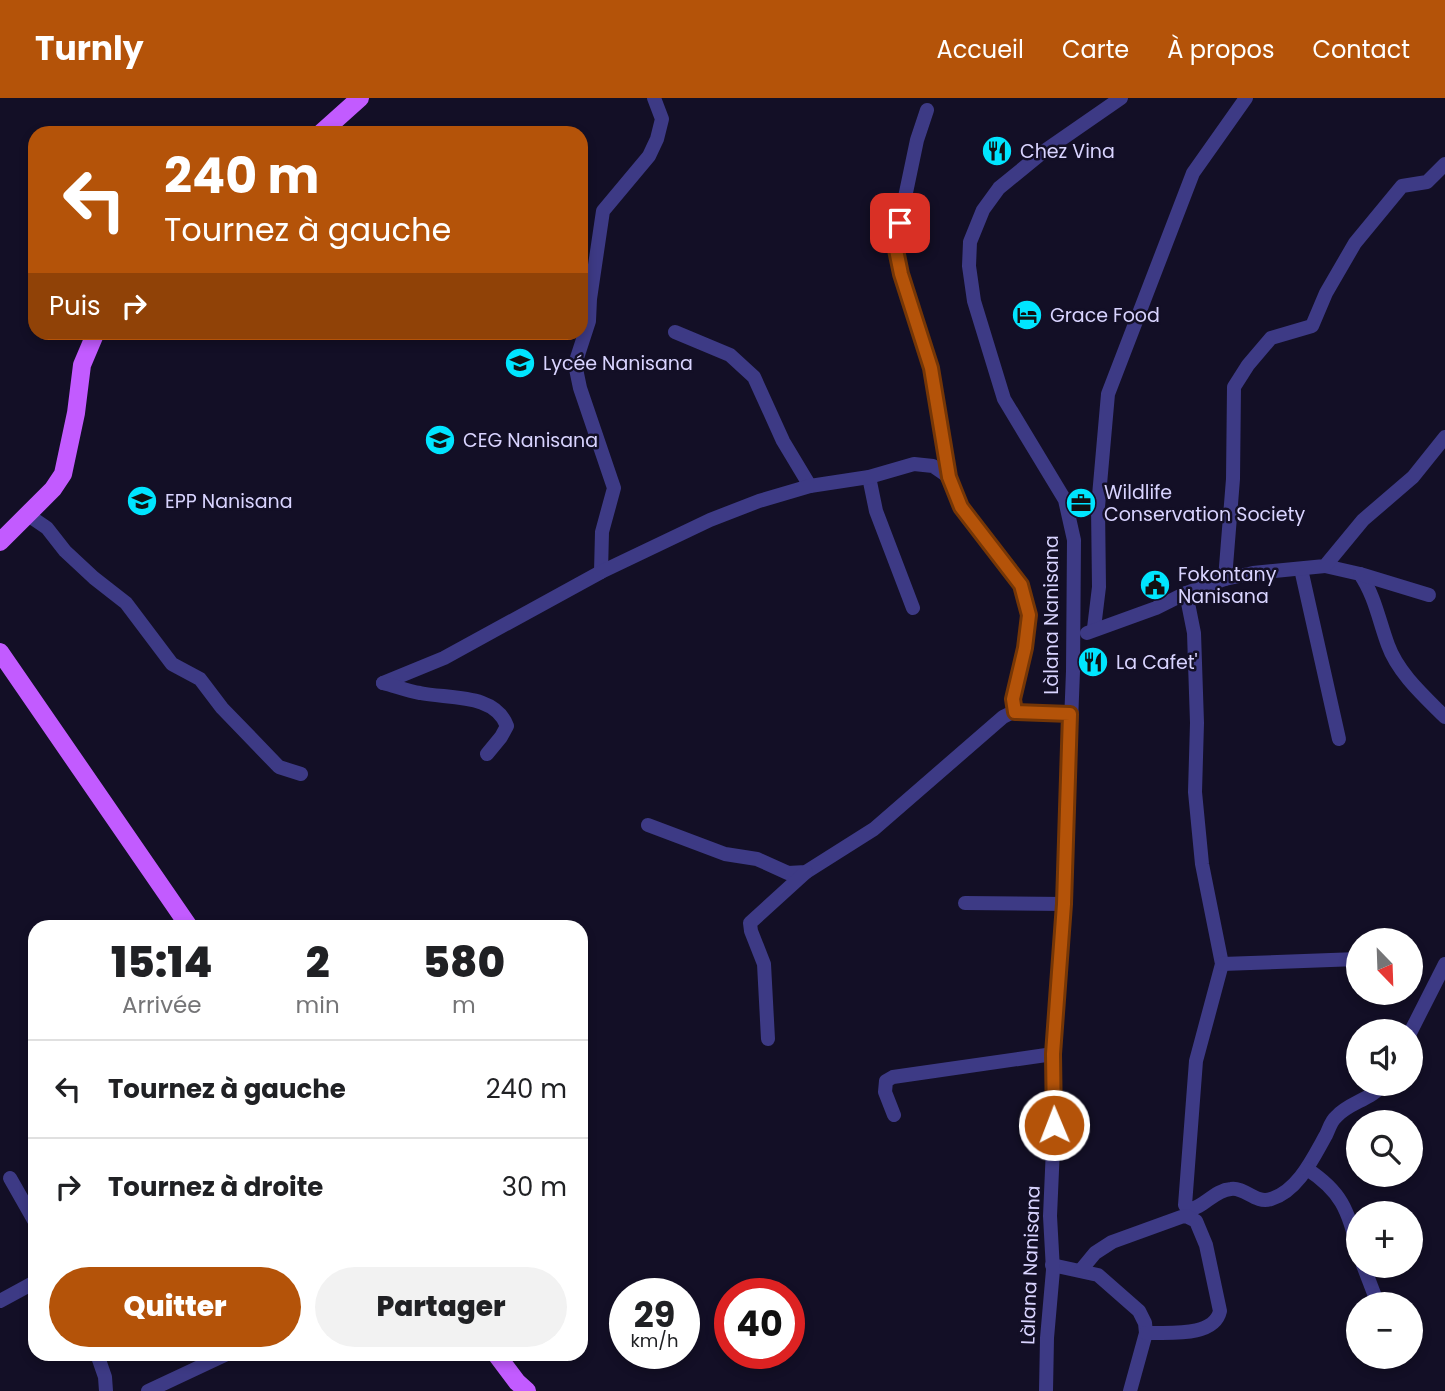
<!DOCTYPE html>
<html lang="fr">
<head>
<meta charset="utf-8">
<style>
	:root { --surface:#fff; --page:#f2f2f2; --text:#202124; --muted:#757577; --line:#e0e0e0; --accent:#b45309 }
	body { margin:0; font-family:Poppins,sans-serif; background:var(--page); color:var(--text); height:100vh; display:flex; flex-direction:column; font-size:26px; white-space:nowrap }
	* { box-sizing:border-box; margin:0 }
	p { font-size:23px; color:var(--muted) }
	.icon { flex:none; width:38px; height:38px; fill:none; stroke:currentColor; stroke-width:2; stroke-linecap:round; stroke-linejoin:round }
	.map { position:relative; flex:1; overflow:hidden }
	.side { position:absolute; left:28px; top:822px; width:560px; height:441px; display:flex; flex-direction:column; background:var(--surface); border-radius:21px; box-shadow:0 4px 10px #0003 }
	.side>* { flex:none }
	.banner { position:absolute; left:28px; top:28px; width:560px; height:214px; border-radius:21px; box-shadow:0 4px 10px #0003; background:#b45309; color:#fff; overflow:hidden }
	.needle { width:46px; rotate:157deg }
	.controls { position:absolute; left:1346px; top:830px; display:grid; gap:14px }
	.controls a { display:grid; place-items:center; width:77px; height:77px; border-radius:50%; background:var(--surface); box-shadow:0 4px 10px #0003; font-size:35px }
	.speed { position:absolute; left:609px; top:1180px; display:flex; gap:14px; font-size:35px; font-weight:700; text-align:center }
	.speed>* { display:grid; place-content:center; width:91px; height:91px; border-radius:50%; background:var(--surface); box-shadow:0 4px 10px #0003; line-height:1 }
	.speed small { font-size:18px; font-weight:400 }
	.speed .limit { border:10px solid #d22; background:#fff; color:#111 }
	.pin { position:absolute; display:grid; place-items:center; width:60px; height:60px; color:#fff; margin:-30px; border-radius:14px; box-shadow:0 4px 10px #0006 }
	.me { position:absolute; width:77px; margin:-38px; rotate:359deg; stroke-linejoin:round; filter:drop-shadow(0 0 5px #0008) }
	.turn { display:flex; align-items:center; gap:24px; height:147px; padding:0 21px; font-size:32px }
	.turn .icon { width:91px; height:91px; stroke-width:2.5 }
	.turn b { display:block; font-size:49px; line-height:60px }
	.then { display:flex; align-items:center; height:66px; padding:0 21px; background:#0003; gap:14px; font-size:26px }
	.eta { display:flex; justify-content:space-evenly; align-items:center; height:119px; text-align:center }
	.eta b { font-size:42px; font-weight:800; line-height:49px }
	.cta { display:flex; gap:14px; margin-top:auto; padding:14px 21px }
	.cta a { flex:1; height:80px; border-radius:42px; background:var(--accent); color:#fff; font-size:28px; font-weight:800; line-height:80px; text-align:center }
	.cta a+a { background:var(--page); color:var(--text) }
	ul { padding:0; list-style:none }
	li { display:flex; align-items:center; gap:21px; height:98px; padding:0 21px; border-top:2px solid var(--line) }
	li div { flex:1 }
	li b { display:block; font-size:26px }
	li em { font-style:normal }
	header { display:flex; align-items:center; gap:42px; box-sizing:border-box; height:98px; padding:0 35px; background:var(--accent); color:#fff }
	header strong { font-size:33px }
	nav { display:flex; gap:38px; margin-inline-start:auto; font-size:24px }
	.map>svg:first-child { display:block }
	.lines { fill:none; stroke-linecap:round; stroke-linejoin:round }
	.minor { stroke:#3d3a85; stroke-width:14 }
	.major { stroke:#c25bff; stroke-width:18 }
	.route-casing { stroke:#753606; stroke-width:18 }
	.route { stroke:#b45309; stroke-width:12 }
	.labels { text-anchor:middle; stroke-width:5; stroke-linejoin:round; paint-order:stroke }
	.poi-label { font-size:19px; fill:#d9d4ff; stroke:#130f26; text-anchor:start }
	.street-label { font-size:19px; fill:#d9d4ff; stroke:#130f26 }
</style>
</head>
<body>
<header>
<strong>Turnly</strong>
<nav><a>Accueil</a><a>Carte</a><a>À propos</a><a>Contact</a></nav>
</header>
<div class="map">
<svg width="1445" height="1293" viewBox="0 0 1445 1293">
	<rect width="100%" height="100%" fill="#130f26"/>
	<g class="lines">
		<g class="minor">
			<path d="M927 12 917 42 895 147 901 176 931 270 949 379"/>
			<path d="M675 234 730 257 754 279 783 343 810 388"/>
			<path d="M869 379 876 413 913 510"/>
			<path d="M28 417 47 430 65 453 94 480 126 505 172 566 200 581 222 610 279 669 301 676"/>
			<path d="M1325 468 1360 476C1375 498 1379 523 1388 547 1398 575 1424 598 1445 619"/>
			<path d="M1301 471 1339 641"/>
			<path d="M601 474 602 434 614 390 580 290 575 266 589 223 590 201 603 113 649 58 657 41 662 21 654 0"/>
			<path d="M1360 476 1429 497"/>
			<path d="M1225 481 1233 381 1234 289 1248 267 1271 240 1312 228 1326 195 1355 145 1402 88 1427 84 1445 66"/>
			<path d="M1186 495 1194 535 1197 625 1195 694 1202 766 1222 866 1196 963 1185 1107 1188 1112C1204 1110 1214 1092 1231 1091 1245 1089 1255 1106 1271 1101 1298 1093 1313 1060 1326 1037 1329 1031 1331 1023 1336 1019 1349 1004 1372 1002 1384 985"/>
			<path d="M1094 530 1099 489 1098 409 1108 296 1193 75 1246 0"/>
			<path d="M1087 535 1156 510 1186 495 1225 481 1253 475 1325 468 1363 422 1413 379 1445 339"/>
			<path d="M383 585 444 560 601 474 710 422 759 403 810 388 869 379 914 366 933 368 949 379 961 409 1021 487 1029 517 1025 550 1013 601 1015 613"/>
			<path d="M383 585C395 588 408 593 420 595 449 601 495 595 507 628L501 639 487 656"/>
			<path d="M648 727 725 756 757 761 788 775 806 774 874 731 1003 619 1015 613 1070 616"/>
			<path d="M965 805 1064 806"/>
			<path d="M1222 866 1358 861"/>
			<path d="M1410 935 1445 866"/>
			<path d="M768 941 764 866 751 833 750 825 806 774"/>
			<path d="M894 1017 885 994 886 983 893 979 1053 956"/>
			<path d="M1307 1071C1342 1094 1347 1111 1358 1151"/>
			<path d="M10 1080 35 1124"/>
			<path d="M1052 1167 1098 1177 1139 1213 1145 1225 1146 1235 1130 1293"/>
			<path d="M1363 1167 1378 1206"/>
			<path d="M1081 1172 1095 1155 1112 1144 1181 1119 1186 1118 1196 1123 1206 1147 1220 1213C1214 1240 1167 1234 1146 1235"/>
			<path d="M0 1203 35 1184"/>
			<path d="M97 1256 105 1279 106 1293"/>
			<path d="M148 1293 227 1256"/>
			<path d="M1046 1293 1047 1240 1053 1172 1050 1118 1054 1027 1053 956 1064 806 1073 573 1074 442 1065 402 1004 301 974 203 969 168 970 144 983 112 999 90 1043 54 1121 0"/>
		</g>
		<g class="major">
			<path d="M321 35 360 0"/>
			<path d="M0 444 53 391 63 376 76 315 82 267 96 234"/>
			<path d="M0 554 190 830"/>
			<path d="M496 1256 517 1284 527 1293"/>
		</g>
	</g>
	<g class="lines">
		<g class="route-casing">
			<path id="route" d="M900 125 895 147 901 176 931 270 949 379 961 409 1021 487 1029 517 1025 550 1013 601 1015 614 1070 616 1064 806 1053 956 1054 1027"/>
		</g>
		<use href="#route" class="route"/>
	</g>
	<defs>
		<g id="restaurant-disc" transform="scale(1.575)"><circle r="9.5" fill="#00e5ff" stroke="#130f26"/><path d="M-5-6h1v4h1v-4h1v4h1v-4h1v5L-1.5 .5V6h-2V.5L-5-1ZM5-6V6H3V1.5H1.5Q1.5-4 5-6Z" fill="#111"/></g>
		<g id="hotel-disc" transform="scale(1.575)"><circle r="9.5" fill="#00e5ff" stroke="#130f26"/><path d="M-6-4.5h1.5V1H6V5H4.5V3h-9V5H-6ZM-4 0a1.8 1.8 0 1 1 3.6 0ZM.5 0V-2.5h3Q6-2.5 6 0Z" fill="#111"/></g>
		<g id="school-disc" transform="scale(1.575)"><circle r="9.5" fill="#00e5ff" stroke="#130f26"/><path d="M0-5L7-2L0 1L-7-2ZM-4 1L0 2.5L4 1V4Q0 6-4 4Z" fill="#111"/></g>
		<g id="office-disc" transform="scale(1.575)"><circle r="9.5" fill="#00e5ff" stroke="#130f26"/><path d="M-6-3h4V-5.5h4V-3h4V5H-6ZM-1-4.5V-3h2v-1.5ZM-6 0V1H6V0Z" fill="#111"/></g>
		<g id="civic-disc" transform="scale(1.575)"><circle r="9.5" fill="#00e5ff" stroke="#130f26"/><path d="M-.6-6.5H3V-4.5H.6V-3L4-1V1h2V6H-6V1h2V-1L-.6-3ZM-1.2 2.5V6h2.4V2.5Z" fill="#111"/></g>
	</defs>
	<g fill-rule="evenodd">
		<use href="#restaurant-disc" x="997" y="53"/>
		<use href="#hotel-disc" x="1027" y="217"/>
		<use href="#school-disc" x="520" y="265"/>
		<use href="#school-disc" x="440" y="342"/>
		<use href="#school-disc" x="142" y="403"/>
		<use href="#office-disc" x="1081" y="405"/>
		<use href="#civic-disc" x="1155" y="487"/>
		<use href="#restaurant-disc" x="1093" y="564"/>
	</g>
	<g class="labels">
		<g class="poi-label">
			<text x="1020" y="60">Chez Vina</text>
			<text x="1050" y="224">Grace Food</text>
			<text x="543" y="272">Lycée Nanisana</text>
			<text x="463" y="349">CEG Nanisana</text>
			<text x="1104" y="401">Wildlife<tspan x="1104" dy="22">Conservation Society</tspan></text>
			<text x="165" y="410">EPP Nanisana</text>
			<text x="1178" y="483">Fokontany<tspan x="1178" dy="22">Nanisana</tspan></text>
			<text x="1116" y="571">La Cafet'</text>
		</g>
		<g class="street-label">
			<text transform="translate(1051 517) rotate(-90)" y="7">Làlana Nanisana</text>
			<text transform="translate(1030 1167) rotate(-88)" y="7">Làlana Nanisana</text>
		</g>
	</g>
</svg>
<div class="controls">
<a><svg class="needle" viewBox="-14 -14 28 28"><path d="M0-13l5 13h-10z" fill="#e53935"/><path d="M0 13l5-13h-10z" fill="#757577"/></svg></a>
<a><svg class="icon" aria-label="sound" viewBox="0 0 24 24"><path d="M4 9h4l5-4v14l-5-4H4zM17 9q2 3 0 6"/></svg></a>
<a><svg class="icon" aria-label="search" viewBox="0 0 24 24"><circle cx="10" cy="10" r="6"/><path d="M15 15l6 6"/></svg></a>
<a>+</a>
<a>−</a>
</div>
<div class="speed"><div>29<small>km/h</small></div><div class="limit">40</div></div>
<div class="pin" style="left:900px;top:125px;background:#d93025"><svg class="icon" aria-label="arrive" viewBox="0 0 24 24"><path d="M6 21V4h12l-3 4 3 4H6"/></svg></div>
<svg class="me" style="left:1054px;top:1027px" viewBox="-20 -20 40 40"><circle r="17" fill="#b45309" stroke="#fff" stroke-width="3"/><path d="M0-11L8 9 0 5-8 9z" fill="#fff"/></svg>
<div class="banner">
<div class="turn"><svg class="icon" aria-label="left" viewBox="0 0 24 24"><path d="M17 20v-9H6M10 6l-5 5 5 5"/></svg><div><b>240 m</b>Tournez à gauche</div></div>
<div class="then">Puis<svg class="icon" aria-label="right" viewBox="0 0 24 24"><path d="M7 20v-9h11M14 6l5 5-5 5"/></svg></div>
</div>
<section class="side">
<div class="eta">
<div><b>15:14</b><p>Arrivée</p></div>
<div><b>2</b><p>min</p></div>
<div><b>580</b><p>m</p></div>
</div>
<ul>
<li><svg class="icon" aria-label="left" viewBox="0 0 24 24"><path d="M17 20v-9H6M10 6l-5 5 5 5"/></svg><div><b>Tournez à gauche</b></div><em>240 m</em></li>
<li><svg class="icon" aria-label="right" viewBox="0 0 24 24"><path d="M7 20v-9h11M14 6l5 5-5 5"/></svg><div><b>Tournez à droite</b></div><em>30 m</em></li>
</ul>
<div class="cta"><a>Quitter</a><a>Partager</a></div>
</section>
</div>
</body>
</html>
